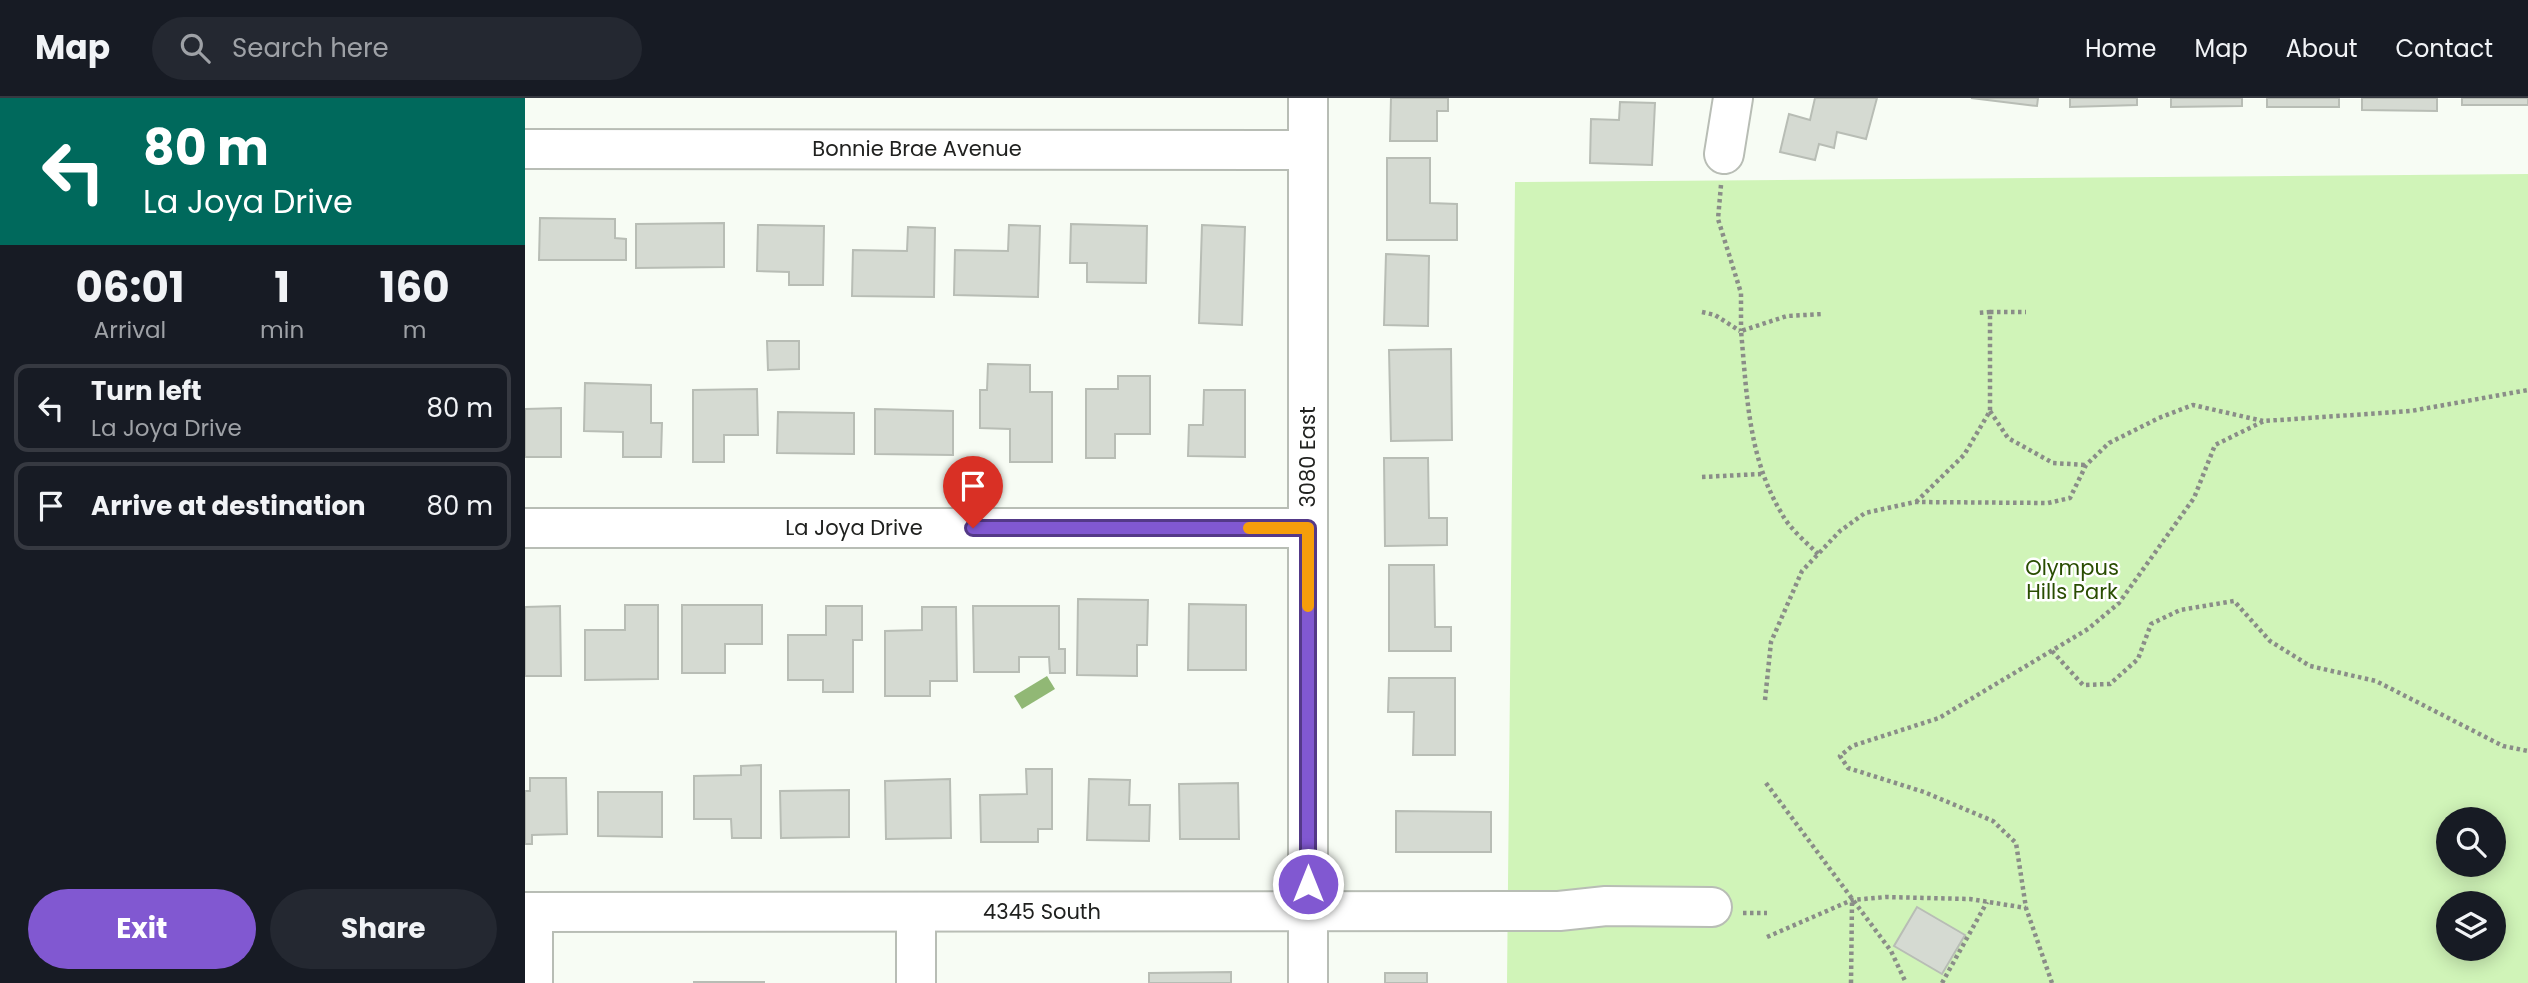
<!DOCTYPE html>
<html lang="en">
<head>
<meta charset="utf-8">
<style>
	:root { --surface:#171b24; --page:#242831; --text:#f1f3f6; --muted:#9ea1a6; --line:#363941; --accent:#8158d1 }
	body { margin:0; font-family:Poppins,sans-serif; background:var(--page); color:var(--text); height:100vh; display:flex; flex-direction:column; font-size:26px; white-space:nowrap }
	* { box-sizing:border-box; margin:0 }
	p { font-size:23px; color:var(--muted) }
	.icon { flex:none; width:38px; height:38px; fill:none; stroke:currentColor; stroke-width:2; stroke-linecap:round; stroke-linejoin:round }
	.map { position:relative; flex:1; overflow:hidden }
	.panel { display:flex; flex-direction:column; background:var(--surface); width:525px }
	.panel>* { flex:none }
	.top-card { background:#00695c; color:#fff; overflow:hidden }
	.fabs { position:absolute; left:1911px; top:709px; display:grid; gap:14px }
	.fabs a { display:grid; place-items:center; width:70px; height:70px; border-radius:50%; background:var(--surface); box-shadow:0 4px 18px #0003; font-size:35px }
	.pin { position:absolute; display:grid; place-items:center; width:60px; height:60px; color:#fff; margin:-72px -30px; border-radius:50% 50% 50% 0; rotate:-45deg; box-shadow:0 0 7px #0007 }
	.pin .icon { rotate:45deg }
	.me { position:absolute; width:77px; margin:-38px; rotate:0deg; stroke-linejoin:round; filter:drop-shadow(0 0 5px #0008) }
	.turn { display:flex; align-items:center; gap:24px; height:147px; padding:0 28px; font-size:32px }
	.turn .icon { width:91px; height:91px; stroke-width:2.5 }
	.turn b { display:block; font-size:49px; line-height:60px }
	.eta { display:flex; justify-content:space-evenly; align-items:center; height:119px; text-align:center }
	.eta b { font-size:42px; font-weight:700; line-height:49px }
	.primary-button { display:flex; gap:14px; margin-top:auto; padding:14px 28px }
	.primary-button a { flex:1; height:80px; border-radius:42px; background:var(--accent); color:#fff; font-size:28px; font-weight:700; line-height:80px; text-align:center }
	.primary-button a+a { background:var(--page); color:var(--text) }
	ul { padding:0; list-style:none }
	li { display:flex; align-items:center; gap:21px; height:88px; margin:0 14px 10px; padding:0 14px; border:4px solid var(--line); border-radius:14px }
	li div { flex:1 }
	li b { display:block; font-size:26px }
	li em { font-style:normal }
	header { display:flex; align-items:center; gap:42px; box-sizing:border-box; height:98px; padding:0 35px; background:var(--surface); border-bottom:2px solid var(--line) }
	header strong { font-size:33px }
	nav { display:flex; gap:38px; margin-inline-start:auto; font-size:24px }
	.search { width:490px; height:63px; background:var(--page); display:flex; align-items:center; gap:18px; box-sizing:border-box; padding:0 24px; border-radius:38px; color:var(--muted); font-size:26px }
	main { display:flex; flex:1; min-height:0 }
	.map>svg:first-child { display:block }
	.green { fill:#d0f4b8; fill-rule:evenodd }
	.water { fill:#91b875 }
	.building { fill:#d5dad2; stroke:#b8bdb5; stroke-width:2 }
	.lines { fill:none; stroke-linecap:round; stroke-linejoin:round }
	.minor-casing { stroke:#b8bdb5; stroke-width:42 }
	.path { stroke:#8a8d88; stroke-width:4.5; stroke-dasharray:3.5 3.5; stroke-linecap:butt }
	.minor { stroke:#fff; stroke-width:38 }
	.route-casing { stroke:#543988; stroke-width:18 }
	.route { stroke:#8158d1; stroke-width:12 }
	.slow { stroke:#f59e0b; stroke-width:12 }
	.labels { text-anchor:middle; stroke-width:5; stroke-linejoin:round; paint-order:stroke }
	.street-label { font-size:21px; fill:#20211f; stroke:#fff }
	.park-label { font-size:21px; fill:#294d01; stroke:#fff }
</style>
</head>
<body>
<header>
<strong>Map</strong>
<div class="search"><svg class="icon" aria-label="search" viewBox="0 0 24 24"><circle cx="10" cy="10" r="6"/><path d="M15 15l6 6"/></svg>Search here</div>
<nav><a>Home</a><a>Map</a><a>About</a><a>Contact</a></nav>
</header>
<main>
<section class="panel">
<div class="top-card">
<div class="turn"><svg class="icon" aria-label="left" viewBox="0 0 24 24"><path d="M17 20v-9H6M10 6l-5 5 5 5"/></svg><div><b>80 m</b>La Joya Drive</div></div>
</div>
<div class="eta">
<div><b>06:01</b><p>Arrival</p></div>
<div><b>1</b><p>min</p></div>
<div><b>160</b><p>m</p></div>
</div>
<ul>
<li><svg class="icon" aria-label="left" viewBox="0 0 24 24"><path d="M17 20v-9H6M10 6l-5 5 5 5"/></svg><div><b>Turn left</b><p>La Joya Drive</p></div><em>80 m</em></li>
<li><svg class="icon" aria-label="arrive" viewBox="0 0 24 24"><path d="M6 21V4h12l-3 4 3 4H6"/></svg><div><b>Arrive at destination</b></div><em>80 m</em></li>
</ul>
<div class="primary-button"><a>Exit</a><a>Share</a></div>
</section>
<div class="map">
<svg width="2003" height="885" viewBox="0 0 2003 885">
	<rect width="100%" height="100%" fill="#f7fcf4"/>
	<path class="green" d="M2003 76V885H982L990 84ZM1923 721H1969V766H1923ZM1923 805H1969V850H1923Z"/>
	<path class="water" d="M522 578 530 591 497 611 489 598Z"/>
	<g class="building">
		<path d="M866 0H923V13H912V43H865Z"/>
		<path d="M1290 0H1352L1341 41 1312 34 1309 50 1294 46 1290 62 1255 54 1264 16 1285 22Z"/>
		<path d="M1446 0H1513L1512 8Z"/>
		<path d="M1545 0H1612V7L1545 9Z"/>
		<path d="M1646 0H1717V8L1646 9Z"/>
		<rect x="1742" y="0" width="72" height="9"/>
		<path d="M1837 0H1912V13L1837 12Z"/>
		<rect x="1937" y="0" width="66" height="7"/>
		<path d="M1095 4 1130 5 1127 67 1065 65 1066 21 1094 22Z"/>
		<path d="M862 60H905V105L932 106V142H862Z"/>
		<path d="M15 120 90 121V140L101 141V162H14Z"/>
		<path d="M199 125V169L111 170V126Z"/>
		<path d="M546 126 622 128 621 185 562 184V165H545Z"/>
		<path d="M233 127 299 128 298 187H264V174L232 173Z"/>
		<path d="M484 127 515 128 513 199 429 197 430 152 483 153Z"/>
		<path d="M677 127 720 129 717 227 674 225Z"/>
		<path d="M383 129 410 130 409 199 327 198 328 152 382 153Z"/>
		<path d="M861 156 904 158 903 228 859 227Z"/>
		<path d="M242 243H274V271L243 272Z"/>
		<path d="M926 251 927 342 866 343 864 252Z"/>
		<path d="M463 266 505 267V294H527V364H485V331L455 330V292H462Z"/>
		<path d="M593 278H625V336H590V360H561V291H593Z"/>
		<path d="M60 285 126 287V325H137L136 359H98V334L59 333Z"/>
		<path d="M232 291 233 337H199V364H168V292Z"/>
		<path d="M679 292H720V359L663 358 664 327H678Z"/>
		<path d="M36 310V359H0V311Z"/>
		<path d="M350 311 428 313V357L350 356Z"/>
		<path d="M253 314 329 315V356L252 355Z"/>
		<path d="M859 360H903L904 420H922V447L860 448Z"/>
		<path d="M864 467H909L910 529H926V553H864Z"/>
		<path d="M553 501 623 502 622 547H612V578L552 577Z"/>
		<path d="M664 506 721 507V572H663Z"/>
		<path d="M100 507H133V581L60 582V532H100Z"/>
		<path d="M157 507H237V546H200V575H157Z"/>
		<path d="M35 508 36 578H0V509Z"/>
		<path d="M301 508H337V542H328V594H298V582H263V537H301Z"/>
		<path d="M448 508H534V551H540V575H525L524 559H494V574H449Z"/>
		<path d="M397 509H431L432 583H405V598H360V533L397 532Z"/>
		<path d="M864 580H930V657H888L889 614H863Z"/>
		<path d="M236 667V740H207L206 721H169V678L216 677V668Z"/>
		<path d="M501 671H527V731H513V744H456L455 697 502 696Z"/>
		<path d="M5 680H41L42 736 7 737V746H0V693H5Z"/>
		<path d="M425 681 426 740 361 741 360 683Z"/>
		<path d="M564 681 605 682 604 707H625L624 743 562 742Z"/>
		<path d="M713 685 714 741H655L654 686Z"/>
		<path d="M324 692V739L256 740 255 693Z"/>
		<path d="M73 694H137V739L73 738Z"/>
		<path d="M871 713 966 714V754H871Z"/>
		<path d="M1392 809 1440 837 1417 876 1369 848Z"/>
		<path d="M706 874V885H624V875Z"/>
		<rect x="860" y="875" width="42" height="10"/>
		<rect x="169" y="884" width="70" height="1"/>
	</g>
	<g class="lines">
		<g class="minor-casing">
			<g id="minor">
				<path d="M0 51 783 52"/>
				<path d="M1199 56 1208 0"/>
				<path d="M0 430H783"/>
				<path d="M0 814 1034 813 1081 808 1187 809"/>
				<path d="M391 814V885"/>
				<path d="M8 885V814"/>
				<path d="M783 885V0"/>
			</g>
		</g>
		<g class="path">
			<path d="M1196 87 1193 121 1216 195V233"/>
			<path d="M1177 214 1190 217 1215 233"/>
			<path d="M1465 214H1501"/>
			<path d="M1465 313 1483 340 1528 365 1561 367"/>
			<path d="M1177 379 1236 376"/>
			<path d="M1391 404 1439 357 1465 313V214L1452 215"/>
			<path d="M1293 456C1281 444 1265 431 1257 416 1223 360 1222 297 1216 233L1262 218 1298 216"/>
			<path d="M1527 553 1558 587 1585 586 1613 561 1626 526 1655 512 1709 503 1745 543 1785 568 1851 583 1978 648 2003 653"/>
			<path d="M1240 602 1246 544 1277 473 1315 433 1340 415 1390 404 1523 405 1545 400 1561 367 1584 345 1634 320 1668 307 1738 323"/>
			<path d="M1241 685 1366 853 1381 885"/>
			<path d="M1218 815H1242"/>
			<path d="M1242 839 1327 802 1361 799 1445 801 1501 810"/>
			<path d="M1326 885 1327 803"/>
			<path d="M1417 885 1462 804"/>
			<path d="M1527 885 1501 810 1491 745 1468 723 1399 694 1323 670 1315 658 1327 648 1414 620 1563 531 1594 505 1669 400 1690 347 1739 323 1886 313 2003 292"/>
		</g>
		<use href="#minor" class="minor"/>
	</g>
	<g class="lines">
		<g class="route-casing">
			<path id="route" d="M448 430H783V786"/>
		</g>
		<use href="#route" class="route"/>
		<path class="slow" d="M724 430H783V508"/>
	</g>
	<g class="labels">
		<g class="street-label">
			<text x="392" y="58">Bonnie Brae Avenue</text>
			<text transform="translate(783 359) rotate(-90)" y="7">3080 East</text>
			<text x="329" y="437">La Joya Drive</text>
			<text x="517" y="821">4345 South</text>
		</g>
		<g class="park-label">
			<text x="1547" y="477">Olympus<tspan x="1547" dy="24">Hills Park</tspan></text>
		</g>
	</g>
</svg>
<div class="fabs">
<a><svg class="icon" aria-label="search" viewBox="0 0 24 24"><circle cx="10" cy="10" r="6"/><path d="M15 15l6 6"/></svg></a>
<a><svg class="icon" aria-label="layers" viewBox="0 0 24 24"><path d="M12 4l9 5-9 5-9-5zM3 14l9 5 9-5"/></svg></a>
</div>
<div class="pin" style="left:448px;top:430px;background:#d93025"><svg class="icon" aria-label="arrive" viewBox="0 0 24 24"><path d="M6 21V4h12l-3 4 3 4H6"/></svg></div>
<svg class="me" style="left:783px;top:786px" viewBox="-20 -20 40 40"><circle r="17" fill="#8158d1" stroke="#fff" stroke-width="3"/><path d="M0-11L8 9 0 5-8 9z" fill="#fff"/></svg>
</div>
</main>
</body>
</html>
